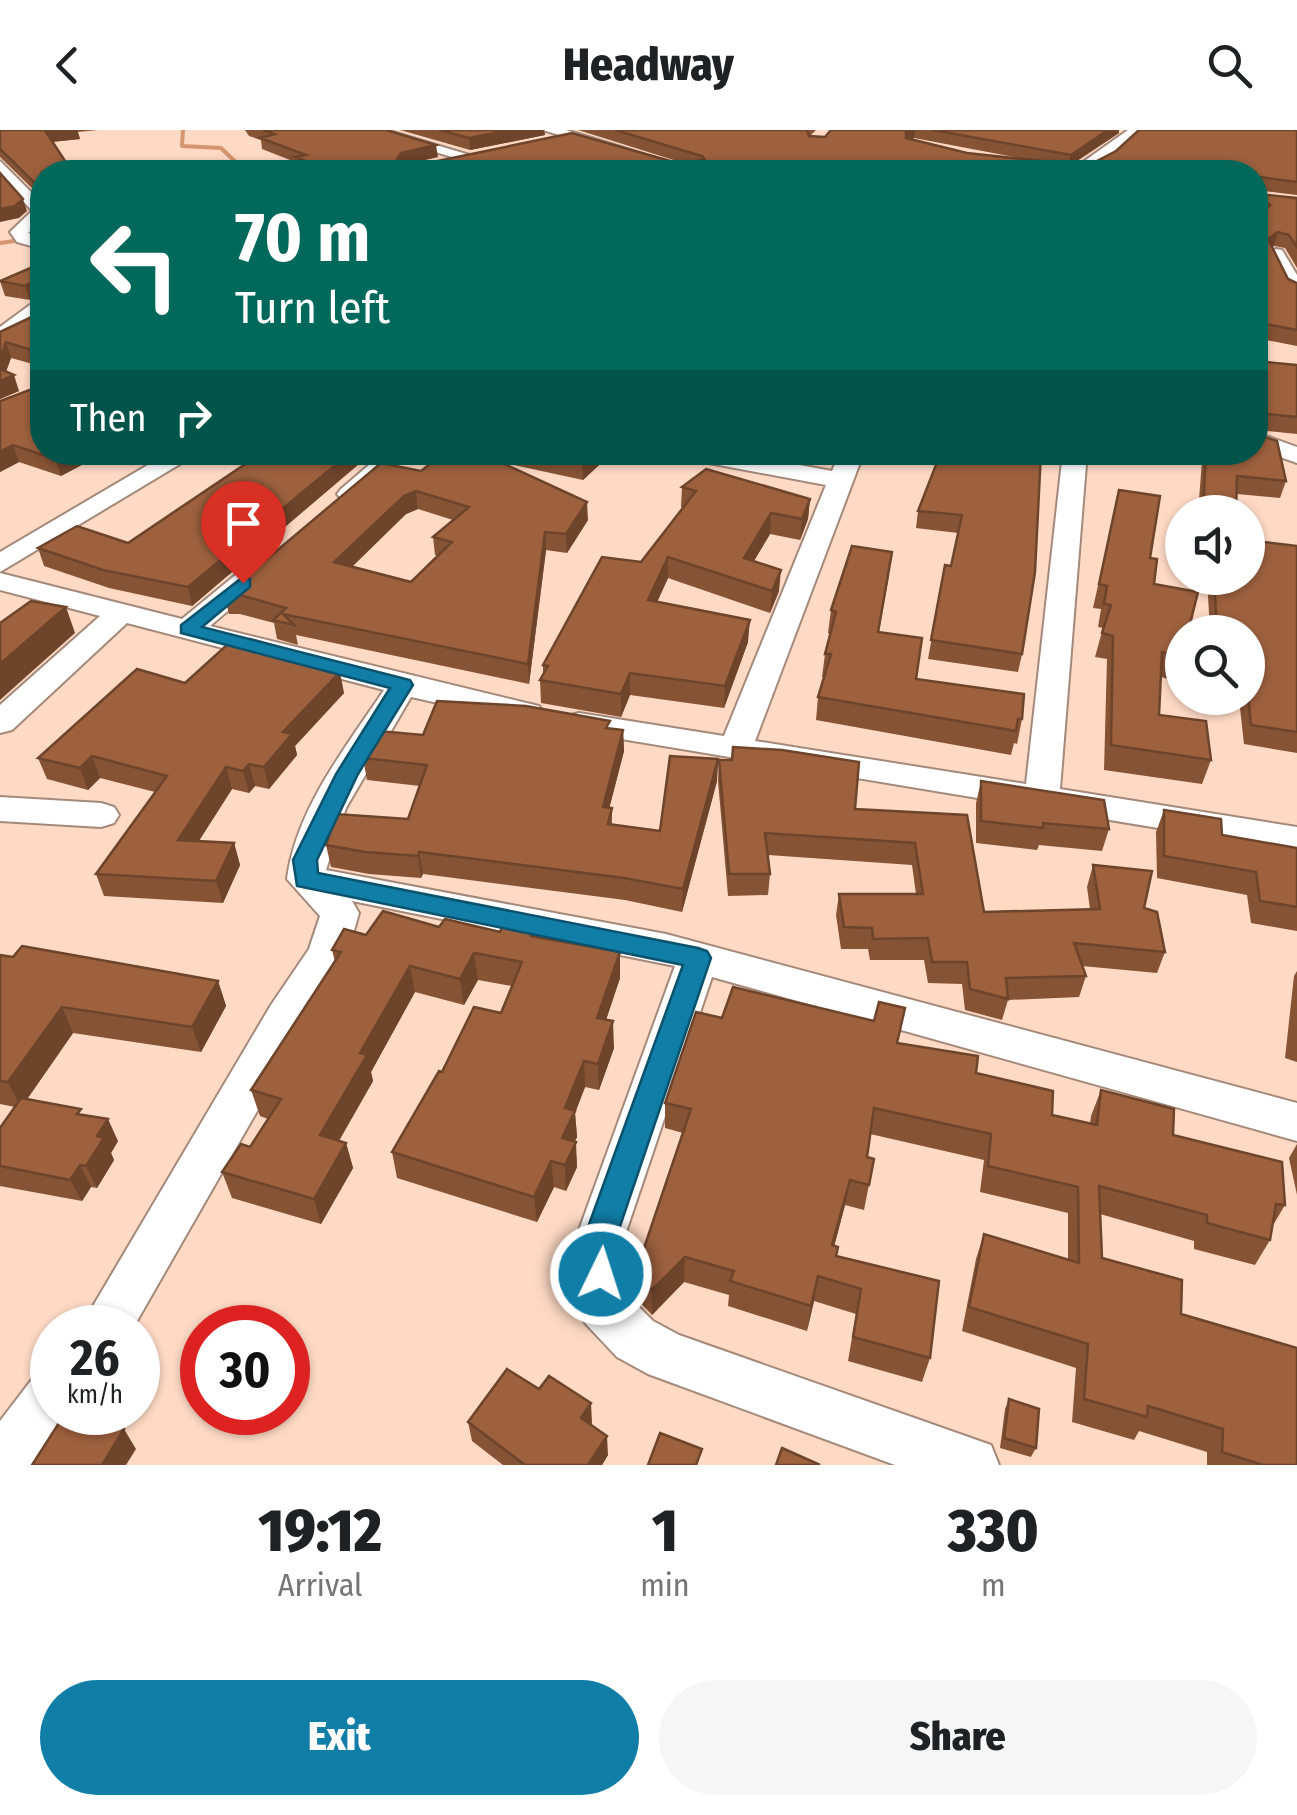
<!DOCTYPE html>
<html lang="en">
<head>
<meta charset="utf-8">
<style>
	:root { --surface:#fff; --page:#f6f6f6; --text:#202124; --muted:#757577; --accent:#117ea7 }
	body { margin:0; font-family:"Fira Sans Condensed",sans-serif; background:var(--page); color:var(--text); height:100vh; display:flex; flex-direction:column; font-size:38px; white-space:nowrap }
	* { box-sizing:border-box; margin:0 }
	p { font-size:32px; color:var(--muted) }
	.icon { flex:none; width:55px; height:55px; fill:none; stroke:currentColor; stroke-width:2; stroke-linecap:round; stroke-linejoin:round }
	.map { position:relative; height:1335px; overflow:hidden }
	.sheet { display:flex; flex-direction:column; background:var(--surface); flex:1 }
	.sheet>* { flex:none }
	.banner { position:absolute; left:30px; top:30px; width:1238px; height:305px; border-radius:40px; box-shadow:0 2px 8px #0004; background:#00695c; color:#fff; overflow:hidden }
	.buttons { position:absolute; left:1165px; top:365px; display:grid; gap:20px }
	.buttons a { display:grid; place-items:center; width:100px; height:100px; border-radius:50%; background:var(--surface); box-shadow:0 2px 8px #0004; font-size:50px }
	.speed { position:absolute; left:30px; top:1175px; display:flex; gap:20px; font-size:50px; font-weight:700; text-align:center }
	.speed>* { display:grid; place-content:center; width:130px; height:130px; border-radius:50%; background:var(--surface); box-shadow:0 2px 8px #0004; line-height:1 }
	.speed small { font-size:25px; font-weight:400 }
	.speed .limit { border:15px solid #d22; background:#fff; color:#111 }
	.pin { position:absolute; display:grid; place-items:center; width:85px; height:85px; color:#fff; margin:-102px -42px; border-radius:50% 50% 50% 0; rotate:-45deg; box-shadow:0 0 10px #0007 }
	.pin .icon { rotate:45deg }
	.me { position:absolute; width:110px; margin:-55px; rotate:4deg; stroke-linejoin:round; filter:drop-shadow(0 0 8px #0008) }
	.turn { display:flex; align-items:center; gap:35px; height:210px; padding:0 40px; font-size:45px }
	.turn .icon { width:130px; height:130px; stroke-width:2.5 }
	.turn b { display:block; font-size:70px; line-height:85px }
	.then { display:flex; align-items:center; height:95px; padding:0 40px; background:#0003; gap:20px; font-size:38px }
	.eta { display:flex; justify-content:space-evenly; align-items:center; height:170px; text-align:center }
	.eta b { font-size:60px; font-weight:800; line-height:70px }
	.primary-button { display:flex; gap:20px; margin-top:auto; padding:20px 40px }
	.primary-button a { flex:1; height:115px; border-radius:60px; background:var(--accent); color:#fff; font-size:40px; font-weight:800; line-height:115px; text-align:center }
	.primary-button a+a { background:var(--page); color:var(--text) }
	header { display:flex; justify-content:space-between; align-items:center; height:130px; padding:0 40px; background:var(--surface); font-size:45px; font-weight:800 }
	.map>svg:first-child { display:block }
	.built { fill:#fedac5; fill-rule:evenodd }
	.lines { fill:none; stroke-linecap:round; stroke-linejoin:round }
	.stream { stroke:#d49570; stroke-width:4 }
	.minor-casing { stroke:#a4897a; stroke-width:4 }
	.minor { fill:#fff; fill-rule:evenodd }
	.wall { fill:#875335; fill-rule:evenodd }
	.shaded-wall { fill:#6e442b }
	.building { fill:#9d613e; stroke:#6e442b; stroke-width:2.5; fill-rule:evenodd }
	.route { fill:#117ea7; stroke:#0b526d; stroke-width:2.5 }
</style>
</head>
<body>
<header><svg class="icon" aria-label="back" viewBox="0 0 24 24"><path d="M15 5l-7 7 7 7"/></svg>Headway<svg class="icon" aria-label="search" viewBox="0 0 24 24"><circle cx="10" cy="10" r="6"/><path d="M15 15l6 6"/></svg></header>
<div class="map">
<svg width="1297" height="1335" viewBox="0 0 1297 1335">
	<rect width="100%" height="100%" fill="#fee6d9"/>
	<path class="built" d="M0 0H1297V1335H0ZM42 42H1255V322H42ZM1182 382H1248V448H1182ZM1182 502H1248V568H1182ZM52 1198H138V1282H52ZM202 1198H288V1282H202Z"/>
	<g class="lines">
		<g class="stream">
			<path d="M183 0 182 16 221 18 246 42"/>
			<path d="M0 113 42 107"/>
		</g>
		<g class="minor-casing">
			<g id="minor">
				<path d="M363 0H386L483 29 475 34Z"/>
				<path d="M543 0H566L701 42H678Z"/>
				<path d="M1128 0H1144C1124 22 1099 42 1069 42Z"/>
				<path d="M0 31 42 73V89L28 103 42 108V119L17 112 10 102 32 81 0 45Z"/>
				<path d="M1276 119 1282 120 1297 145V168L1287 162 1267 124Z"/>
				<path d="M42 166V182L0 213V197Z"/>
				<path d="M1255 302 1297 317V333L1255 318Z"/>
				<path d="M170 322H200L0 442V422Z"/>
				<path d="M384 322H411L359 369H341L337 364 341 359Z"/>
				<path d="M675 322H730L832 341 840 322H864L755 611 1026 654 1063 322H1087L1060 659 1297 697V721L567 600 563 593 567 586 579 583 724 606 826 355 687 329Z"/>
				<path d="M260 431 270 433 274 439 270 445 210 496 539 576 544 583 539 590 528 593 411 567 346 678 326 740 666 804 1297 973V1011L712 847 623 1111 628 1166 653 1191 679 1205 991 1315 999 1335H895L648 1244 617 1227 585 1193 578 1176 575 1111 675 836 352 771 359 783 348 822 133 1198H80L271 875 309 819 320 786 287 749C296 679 346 617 384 560L127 493 12 600 0 603V575L100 486 0 460V443L182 489 250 433Z"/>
				<path d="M0 667 101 673 114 677 119 685 114 693 101 697 0 691Z"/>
				<path d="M52 1240V1282H72L71 1286 35 1335H0V1291L33 1248Z"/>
			</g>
		</g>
		<use href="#minor" class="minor"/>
	</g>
	<g class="wall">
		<path d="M0 0H98L78 2 80 9 53 12 42 68 0 27Z"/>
		<path d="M245 0H386L438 27 411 33H683L578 0H816L810 6 825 7 831 0H1119V3L1072 34 1077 35 1297 0V65L1255 60 1258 64 1297 68V138L1285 118 1274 116 1272 117 1288 149 1297 153V216L1255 208V94L1263 84 1261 83 1255 88V42L294 40 293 32H295L262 19 261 10 249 6ZM914 8 1030 30 967 23 912 9Z"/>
		<path d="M400 0H544L545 5 470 20Z"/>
		<path d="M42 133V163L30 170 5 166 0 151Z"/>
		<path d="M42 182 33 234 11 228 6 242 19 261 0 269V202Z"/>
		<path d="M1255 231 1297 235V304L1257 300V304L1286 351 1280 368 1237 364 1236 382H1198L1202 331 1140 325 1139 322H1255Z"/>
		<path d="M0 271 42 322H94L90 324 91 330 61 346 19 332 0 342Z"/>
		<path d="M263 322H373L192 476 109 458 44 436 38 418 128 413Z"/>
		<path d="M494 322H613L583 350 504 333 588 390 567 423 546 420 529 554 296 505 298 515 277 509 274 493 240 484H229L224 465 421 341 495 329ZM418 379 453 390 433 407 435 425 438 426 411 452 352 437 406 384Z"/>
		<path d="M1048 322 1047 329 1041 328 1022 524 1018 542 928 529 945 435 951 436 958 403 916 398 918 381 939 328 893 323Z"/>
		<path d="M682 357 810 369 808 389 800 410 770 404 754 431 779 461 770 483 668 448 657 472 748 512 724 578 630 565 621 587 541 573 540 550 543 544V535L641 432 683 378 681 377Z"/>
		<path d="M1119 360 1150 428 1154 454 1182 527 1175 551 1161 547 1159 585 1211 630 1202 654 1104 640 1107 529 1095 527 1103 498 1098 497 1101 479 1093 478Z"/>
		<path d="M1297 416V623L1244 614 1239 569 1227 568H1248V502H1210L1207 448H1248Z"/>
		<path d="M889 445 879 502 916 549 1022 589 1017 614 1014 613 1011 625 816 590 818 567 824 547H822L825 524 830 504 828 503 831 480Z"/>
		<path d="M242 516H275L277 527 344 563 295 616 297 625 269 659 255 656 249 663 232 659 199 711 234 713 240 735 223 773 104 766 96 744 155 662 100 648 88 660 47 649 38 628 185 553Z"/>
		<path d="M610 598 623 600 624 621 609 678H612V694L660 701 718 629 717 651 682 782 625 770 423 744 421 748 369 744 331 737 326 715 408 689 420 656 367 650 363 628 423 605Z"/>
		<path d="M719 630 855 679 967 685 984 782 1090 779 1087 757 1093 735 1144 778 1165 822 1157 843 1082 836 1086 846 1079 867 1008 870 1002 890 965 880 962 854 928 853 924 830H870L868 819H841L836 785 839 764H916L912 735 768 725 770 744 768 765 728 766 718 651Z"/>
		<path d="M981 651 1109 699 1102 721 1039 715 1037 720 976 713V673Z"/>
		<path d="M1164 680 1222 705 1297 718V801L1251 793 1247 765 1157 748 1156 702Z"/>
		<path d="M534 799 535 806 620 822V848L606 890 614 918 599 960 585 957 575 983 577 1007 575 1011 577 1037 566 1061 554 1057 537 1092 397 1048 392 1022 442 942 501 883 512 856 478 850 464 875 415 862 371 942 373 951 339 1011 346 1013 353 1038 321 1094 232 1068 222 1042 250 1017 268 989 260 986 251 960 335 832 332 820 366 805 500 802Z"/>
		<path d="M0 825 218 851 226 876 201 922 73 903 27 969 84 985 118 1011 111 1023 114 1030 97 1058 91 1057 82 1071 0 1056V998L15 977 0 974Z"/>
		<path d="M1297 841V932L1285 928 1294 846Z"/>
		<path d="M722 888 898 913 976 943 1052 985 1090 994 1091 986 1101 960 1285 1075 1272 1097 1270 1110 1255 1135 1194 1119V1111L1100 1084 1102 1128 1181 1184 1297 1335H1207V1322L1139 1301 1134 1310 1072 1292 1076 1238 962 1201 976 1129 984 1104 1068 1130V1083L980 1062 984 1030 870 1004 867 1027 874 1029 864 1080 845 1075 834 1116 837 1126 930 1228 922 1252 848 1231 856 1184 814 1171 807 1201 728 1176 729 1165 684 1152 652 1185 632 1164 631 1140 642 1124 683 1003 665 998V973Z"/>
		<path d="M1297 1014V1065L1289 1028Z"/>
		<path d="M1009 1269 1036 1318 1031 1327 1000 1318 1005 1279Z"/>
		<path d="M468 1292 592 1293 591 1294 608 1325 602 1335H503L472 1311Z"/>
	</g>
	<g class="shaded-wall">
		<path d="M63 0H77L80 9 49 12 46 2Z"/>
		<path d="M510 0H544L545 5 470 20 469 8Z"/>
		<path d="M908 0H915L914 8 904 13 906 1Z"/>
		<path d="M1108 0H1119V3L1068 37 1071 25Z"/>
		<path d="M436 15 438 27 402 35 397 29 401 23Z"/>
		<path d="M23 69 27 81 19 88 0 92V79Z"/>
		<path d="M1265 70 1261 83 1255 88V78Z"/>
		<path d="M1278 102 1274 116 1263 123 1268 109Z"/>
		<path d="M38 148 42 162 30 170 25 156Z"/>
		<path d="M6 212 11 228 3 249 14 245 19 261 0 269V228Z"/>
		<path d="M42 212V229L33 234 28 219Z"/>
		<path d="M13 315 19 332 0 342V322Z"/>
		<path d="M68 322H94L90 324 91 330 61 346 55 329Z"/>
		<path d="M351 322H373L192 476 188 457Z"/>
		<path d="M593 322H613L583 350 582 332Z"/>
		<path d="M416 361 418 379 406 384 337 451 334 432 404 366Z"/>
		<path d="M810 369 808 389 800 410 802 389Z"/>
		<path d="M587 372 588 390 567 423 566 404Z"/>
		<path d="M771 383 770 404 743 449 744 428Z"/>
		<path d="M545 402 546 420 529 554 528 534Z"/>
		<path d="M668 427V448L648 492V470Z"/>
		<path d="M781 440 779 461 770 483 772 461Z"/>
		<path d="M66 477 75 503 0 570V534Z"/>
		<path d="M750 490 748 512 724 578 725 556Z"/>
		<path d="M275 516 279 537 265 524Z"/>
		<path d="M340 542 344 563 295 616 297 625 269 659 264 637 283 602Z"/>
		<path d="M630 543V565L621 587V564Z"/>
		<path d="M623 600 624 621 604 699 603 677Z"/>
		<path d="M92 626 100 648 88 660 80 638Z"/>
		<path d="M718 629 717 651 682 782 683 759Z"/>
		<path d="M249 634 255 656 249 663 243 641Z"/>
		<path d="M226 637 232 659 185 732 178 710Z"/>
		<path d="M234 713 240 735 223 773 216 751Z"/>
		<path d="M419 722 423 744 421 748 418 726Z"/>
		<path d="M620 822V848L598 914 597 888Z"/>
		<path d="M474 823 478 850 464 875 460 849Z"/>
		<path d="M410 836 415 862 371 942 373 951 327 1031 320 1005 360 923Z"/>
		<path d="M218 851 226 876 201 922 192 897Z"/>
		<path d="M62 877 73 903 21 978 8 952Z"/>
		<path d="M613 891 614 918 599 960 598 934Z"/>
		<path d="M584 931 585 957 575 983 577 1007 564 1033 562 1008 565 978Z"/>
		<path d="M108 989 118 1011 111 1023 114 1030 97 1058 86 1036 97 1006Z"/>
		<path d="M576 1012 577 1037 566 1061 565 1035Z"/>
		<path d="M346 1013 353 1038 321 1094 314 1069Z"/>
		<path d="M551 1031 554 1057 537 1092 534 1067Z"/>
		<path d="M80 1035 91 1057 82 1071 70 1050Z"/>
		<path d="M850 1050 845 1075 828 1140 832 1115Z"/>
		<path d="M685 1127 684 1152 652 1185V1160Z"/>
		<path d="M818 1146 814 1171 807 1201 811 1176Z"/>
		<path d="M591 1273 592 1293 583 1308 581 1288Z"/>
		<path d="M124 1299 136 1319 126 1335H102Z"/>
		<path d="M607 1306 608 1325 602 1335H588Z"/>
	</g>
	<g class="building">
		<path d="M0 0H63L46 2 67 34 76 42H42V70L41 59 0 19Z"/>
		<path d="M263 0H386L436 15 401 23 397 29 401 33H428L572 3 677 33 705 30 702 26 615 0H807L809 6 825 7 831 0H908L906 1V8L967 23 1077 35 1093 33 1116 21 1139 0H1297V52L1259 47 1255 60V42H285L308 37 293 32 303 30 296 27 306 25 260 8 275 4Z"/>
		<path d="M439 0H510L469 8Z"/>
		<path d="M933 0H1108L1071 25Z"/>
		<path d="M0 43 23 69 15 76 0 79Z"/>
		<path d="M1255 60 1258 64 1297 68V117L1289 105 1278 102 1268 109 1288 149 1297 153V200L1255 192V94L1270 75 1265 70 1255 78Z"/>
		<path d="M42 133V159L38 148 25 156 0 151Z"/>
		<path d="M42 182V212L28 219 6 212 0 228V202Z"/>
		<path d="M1255 231 1297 235V287L1258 283 1257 304 1277 311 1286 351 1237 346 1236 382H1203L1206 322H1255Z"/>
		<path d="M0 239 14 245 0 251Z"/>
		<path d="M40 256 42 257V322H68L55 329 13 315 0 322V271Z"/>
		<path d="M263 322H351L188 457 103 440 38 418 77 396 128 413Z"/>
		<path d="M445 322H465L480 326 483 324 587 372 566 404 545 402 528 534 283 484 294 495 273 490 286 478 236 464 224 465 381 333 421 341ZM416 361 469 377 433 407 452 412 411 452 334 432 404 366Z"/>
		<path d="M536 322H593L582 332Z"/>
		<path d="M941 322H1041L1035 442 1022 524 931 510 945 435 951 436 962 385 918 381Z"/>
		<path d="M706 339 810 369 802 389 771 383 744 428 781 440 772 461 668 427 648 470 750 490 725 556 630 543 621 564 540 550 548 536 543 535 602 427 641 432 696 361 682 357Z"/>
		<path d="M1119 360 1160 366 1150 428 1157 429 1154 454 1198 462 1188 502H1182V527L1162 522 1159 585 1206 591 1211 630 1111 615 1113 506 1102 503 1111 475 1104 474 1107 456 1099 454Z"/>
		<path d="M1248 410 1297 416V602L1251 595 1248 564V502H1217L1214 448H1248Z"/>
		<path d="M852 416 892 422 878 502 922 508 916 549 1024 564 1022 589H1018L1016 601 818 567 831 524H825L836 482 831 480Z"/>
		<path d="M31 471 66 477 0 534V493Z"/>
		<path d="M250 509 275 516 265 524 340 542 283 602 292 604 264 637 249 634 243 641 226 637 178 710 234 713 216 751 96 744 167 646 92 626 80 638 38 628 137 539 185 553 229 513 242 516Z"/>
		<path d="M437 571 526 576 610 591 606 598 623 600 603 677 612 678 608 694 660 701 670 626 718 629 683 759 624 748 419 722 418 726 365 722 326 715 336 684 408 689 427 635 363 628 379 601 423 605Z"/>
		<path d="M733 617 782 620 859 632 855 679 967 685 984 782 1100 779 1093 735 1152 741 1144 778 1157 782 1165 822 1074 813 1086 846 1006 848 1008 869 970 859 967 832H932L928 808 873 809 872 798 844 797 839 764H923L915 713 765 703 770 744H729L719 630H732Z"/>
		<path d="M981 651 1104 670 1109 699 1043 693V698L981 691Z"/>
		<path d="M1164 680 1221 689 1222 705 1297 718V777L1260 771 1256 742 1164 726Z"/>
		<path d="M383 781 439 797 445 789 500 802 504 793 534 799 531 806 620 822 597 888 613 891 598 934 584 931 565 978 575 981 562 1008 576 1012 565 1035 551 1031 534 1067 392 1022 439 941 442 942 474 877 501 883 522 832 474 823 460 849 410 836 360 923 367 925 320 1005 346 1013 314 1069 222 1042 241 1014 250 1017 281 969 251 960 341 822 332 820 344 799 366 805Z"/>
		<path d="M22 816 218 851 192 897 62 877 8 952 0 951V825L13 827Z"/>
		<path d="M733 857 874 891 879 872 905 878 897 913 978 926 976 943 1053 961 1052 985 1097 995 1101 960 1174 979 1173 1005 1282 1032 1285 1075 1276 1074 1270 1110 1207 1093V1085L1099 1056 1102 1128 1182 1150 1181 1184 1297 1218V1335H1263L1222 1322 1223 1299 1148 1276 1147 1287 1084 1269 1088 1214 969 1177 984 1104 1079 1133 1078 1057 988 1036 991 1004 874 978 867 1027 874 1029 869 1055 850 1050 832 1115 838 1117 836 1126 939 1151 930 1228 853 1207 861 1159 818 1146 811 1176 730 1151 734 1141 685 1127 652 1160 631 1140 642 1124 691 979 665 973 696 882 722 888Z"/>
		<path d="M21 968 81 979 77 984 108 989 97 1006 104 1008 86 1036 80 1035 70 1050 0 1036V998Z"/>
		<path d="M507 1239 539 1259 549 1246 591 1273 581 1288 607 1306 588 1335H525L468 1292Z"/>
		<path d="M1009 1269 1039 1279 1036 1318 1004 1308Z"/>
		<path d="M66 1282H77L124 1299 102 1335H32Z"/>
		<path d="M660 1303 702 1319 696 1335H648Z"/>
		<path d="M782 1318 820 1335H776Z"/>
	</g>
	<path class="route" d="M243 447 250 449V457L202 497 410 550 413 555 358 644 317 730 318 743 698 818 707 821 711 828 615 1111 617 1144 612 1154 601 1159 590 1154 585 1144 583 1111 683 835 297 756 293 730 336 644 390 558 181 503V495Z"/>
</svg>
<div class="buttons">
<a><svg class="icon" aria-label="sound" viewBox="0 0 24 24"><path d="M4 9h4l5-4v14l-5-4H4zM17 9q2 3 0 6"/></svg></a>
<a><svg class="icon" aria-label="search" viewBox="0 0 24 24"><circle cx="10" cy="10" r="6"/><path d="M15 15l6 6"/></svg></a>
</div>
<div class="speed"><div>26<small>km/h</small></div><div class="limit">30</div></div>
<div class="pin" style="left:243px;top:453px;background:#d93025"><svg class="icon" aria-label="arrive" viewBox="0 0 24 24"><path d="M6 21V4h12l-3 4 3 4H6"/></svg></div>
<svg class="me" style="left:601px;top:1144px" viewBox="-20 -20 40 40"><circle r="17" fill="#117ea7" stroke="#fff" stroke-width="3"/><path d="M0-11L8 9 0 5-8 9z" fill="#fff"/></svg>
<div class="banner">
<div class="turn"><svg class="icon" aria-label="left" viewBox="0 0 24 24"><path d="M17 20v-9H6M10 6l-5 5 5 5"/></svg><div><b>70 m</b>Turn left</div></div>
<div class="then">Then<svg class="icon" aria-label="right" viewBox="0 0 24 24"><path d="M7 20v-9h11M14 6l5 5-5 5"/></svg></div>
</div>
</div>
<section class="sheet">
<div class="eta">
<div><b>19:12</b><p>Arrival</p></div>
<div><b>1</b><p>min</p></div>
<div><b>330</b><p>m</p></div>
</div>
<div class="primary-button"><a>Exit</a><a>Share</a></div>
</section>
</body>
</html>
